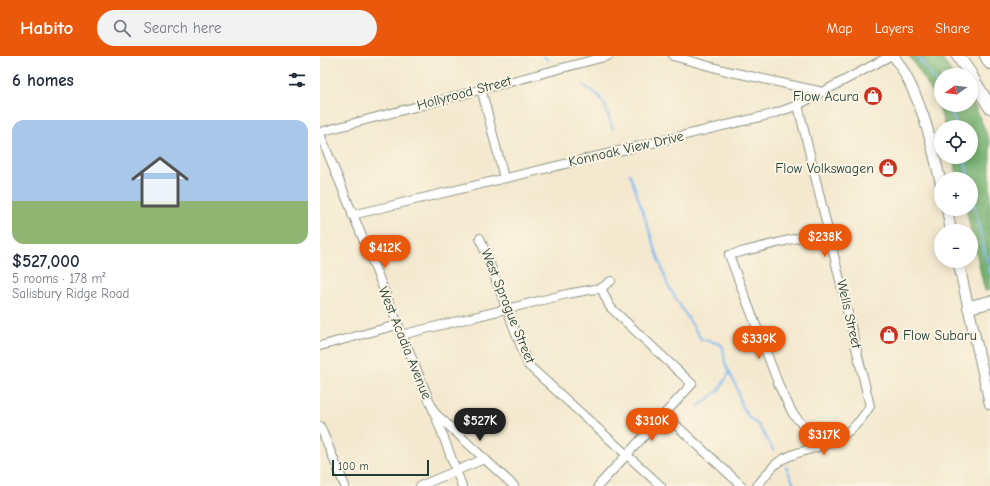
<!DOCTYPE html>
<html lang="en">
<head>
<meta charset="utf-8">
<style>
	:root { --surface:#fff; --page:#f2f2f3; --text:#1f2937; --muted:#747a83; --line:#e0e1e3; --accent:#ea580c }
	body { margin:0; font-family:"Comic Neue",sans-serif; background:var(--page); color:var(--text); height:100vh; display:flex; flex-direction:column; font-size:15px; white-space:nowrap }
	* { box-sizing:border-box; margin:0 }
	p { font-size:13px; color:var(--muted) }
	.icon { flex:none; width:22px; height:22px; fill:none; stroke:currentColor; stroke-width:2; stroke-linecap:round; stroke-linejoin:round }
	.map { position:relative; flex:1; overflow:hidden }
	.sheet { display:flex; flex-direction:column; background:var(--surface); width:320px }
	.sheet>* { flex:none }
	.needle { width:26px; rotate:256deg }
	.buttons { position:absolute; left:614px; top:12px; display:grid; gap:8px }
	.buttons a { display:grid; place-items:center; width:44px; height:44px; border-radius:50%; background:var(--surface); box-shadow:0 2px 10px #0003; font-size:20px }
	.scale { position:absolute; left:12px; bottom:10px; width:97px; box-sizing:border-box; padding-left:4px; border:2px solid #1f3d34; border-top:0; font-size:11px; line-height:14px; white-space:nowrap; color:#1f3d34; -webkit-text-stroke:3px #fcf5e5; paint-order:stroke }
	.price { position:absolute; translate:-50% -34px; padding:0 9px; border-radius:14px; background:var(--accent); color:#fff; font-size:13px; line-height:26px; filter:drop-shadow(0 1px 2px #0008) }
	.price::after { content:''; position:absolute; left:50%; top:24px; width:12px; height:9px; margin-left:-6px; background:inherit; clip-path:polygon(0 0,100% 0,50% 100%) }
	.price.current { background:#222; color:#fff }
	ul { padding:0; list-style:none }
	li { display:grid; align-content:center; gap:8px; height:212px; padding:0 12px }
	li+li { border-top:1px solid var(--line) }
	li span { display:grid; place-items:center; height:124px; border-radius:12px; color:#555 }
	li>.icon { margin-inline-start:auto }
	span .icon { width:72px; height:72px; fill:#fffc; stroke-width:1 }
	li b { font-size:17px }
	h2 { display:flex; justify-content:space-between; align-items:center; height:48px; padding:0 12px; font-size:17px }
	header { display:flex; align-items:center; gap:24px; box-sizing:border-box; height:56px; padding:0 20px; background:var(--accent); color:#fff }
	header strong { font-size:19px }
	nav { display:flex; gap:22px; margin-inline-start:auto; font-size:14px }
	.search { width:280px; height:36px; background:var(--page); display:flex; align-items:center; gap:10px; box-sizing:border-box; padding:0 14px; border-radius:22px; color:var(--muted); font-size:15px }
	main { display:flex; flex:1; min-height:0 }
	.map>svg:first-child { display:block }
</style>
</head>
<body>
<header>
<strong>Habito</strong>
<div class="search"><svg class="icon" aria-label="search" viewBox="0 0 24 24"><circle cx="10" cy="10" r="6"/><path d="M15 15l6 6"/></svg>Search here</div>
<nav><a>Map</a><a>Layers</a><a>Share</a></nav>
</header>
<main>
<section class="sheet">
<h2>6 homes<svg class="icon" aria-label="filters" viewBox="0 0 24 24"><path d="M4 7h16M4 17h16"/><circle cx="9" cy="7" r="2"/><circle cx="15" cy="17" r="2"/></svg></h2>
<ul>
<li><span style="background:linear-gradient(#a9c7e8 65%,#8fb573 0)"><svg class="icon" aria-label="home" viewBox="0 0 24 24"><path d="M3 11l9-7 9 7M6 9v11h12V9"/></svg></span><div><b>$527,000</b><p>5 rooms · 178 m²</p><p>Salisbury Ridge Road</p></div></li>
</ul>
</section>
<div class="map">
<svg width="670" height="430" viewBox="0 0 670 430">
	<rect width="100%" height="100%" fill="#fcf5e5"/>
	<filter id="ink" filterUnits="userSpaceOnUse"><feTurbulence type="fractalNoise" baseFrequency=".025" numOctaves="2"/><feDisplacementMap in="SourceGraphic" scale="8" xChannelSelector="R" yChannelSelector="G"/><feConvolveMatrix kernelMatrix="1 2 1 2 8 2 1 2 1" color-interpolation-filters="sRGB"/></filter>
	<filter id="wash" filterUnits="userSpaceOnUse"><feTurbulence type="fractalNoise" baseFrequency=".012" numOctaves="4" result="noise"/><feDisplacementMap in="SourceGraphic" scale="16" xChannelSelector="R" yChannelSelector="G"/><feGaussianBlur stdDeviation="0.9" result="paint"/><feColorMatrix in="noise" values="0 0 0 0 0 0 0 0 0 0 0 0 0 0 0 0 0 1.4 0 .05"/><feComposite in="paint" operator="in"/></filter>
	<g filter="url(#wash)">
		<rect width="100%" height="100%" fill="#f4e9cf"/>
		<path fill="#75b170" stroke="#4a7752" d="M589 0H620L634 19H621V49H651V44L656 52 670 86V234L665 235 646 153H651V123H638L633 101H651V71H625C619 46 604 21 589 0Z"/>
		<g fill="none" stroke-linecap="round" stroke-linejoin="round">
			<g stroke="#83bbf3" stroke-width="2">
				<path d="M223 0 228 4"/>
				<path d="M597 0 621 33"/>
				<path d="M263 29 279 40 285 50 293 73"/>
				<path d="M629 49 637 71"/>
				<path d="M644 101 649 123"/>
				<path d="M310 118 348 230 381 283 400 288 403 291 405 307 417 332 421 348 428 360 439 370 454 395"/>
				<path d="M651 135 670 218"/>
				<path d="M378 351 399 334 410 316"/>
				<path d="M466 411 475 430"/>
			</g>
		</g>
	</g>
	<g filter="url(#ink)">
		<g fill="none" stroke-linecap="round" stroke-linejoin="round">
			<g stroke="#8a9382" stroke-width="10">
				<g id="minor">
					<path d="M353 0 407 15 503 36"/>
					<path d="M161 32 184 122"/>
					<path d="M0 76 288 0"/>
					<path d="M0 78 114 356 142 430"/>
					<path d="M32 159 453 58 478 49 570 0"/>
					<path d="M160 182 208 309 341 430"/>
					<path d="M81 279 247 238 281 232 291 225"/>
					<path d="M0 290 77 269"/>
					<path d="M115 357 194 430"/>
					<path d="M344 358 422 430"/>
					<path d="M0 370 25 430"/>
					<path d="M502 390 473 358 460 332 409 199 509 174"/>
					<path d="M100 430 164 403"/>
					<path d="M278 430 372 328 290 251 281 232"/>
					<path d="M437 430C443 423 450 413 457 407 470 397 487 395 501 390 522 383 539 369 550 350L478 49"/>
				</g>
			</g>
			<g stroke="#8a9382" stroke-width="12">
				<g id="major">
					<path d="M574 0C602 42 610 80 621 128"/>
					<path d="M627 153 631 175"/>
					<path d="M638 205 670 348"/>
				</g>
			</g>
			<g stroke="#8a9382" stroke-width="14">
				<g id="highway">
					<path d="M638 0 651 19"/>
					<path d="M666 0 670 7"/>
					<path d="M651 20 670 51"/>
					<path d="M649 251 670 246"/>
				</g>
			</g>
			<use href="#minor" stroke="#fff" stroke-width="8"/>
			<use href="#major" stroke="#fff" stroke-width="10"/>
			<use href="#highway" stroke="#fff" stroke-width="12"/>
		</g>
	</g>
	<defs>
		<g id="shop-disc" transform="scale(1)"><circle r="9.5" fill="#c8321e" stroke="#fcf5e5"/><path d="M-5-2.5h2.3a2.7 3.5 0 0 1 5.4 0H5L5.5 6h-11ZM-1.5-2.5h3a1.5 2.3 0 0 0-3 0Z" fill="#fff"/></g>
	</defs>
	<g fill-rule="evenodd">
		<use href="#shop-disc" x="553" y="40"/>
		<use href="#shop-disc" x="568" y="112"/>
		<use href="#shop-disc" x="569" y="279"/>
	</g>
	<g text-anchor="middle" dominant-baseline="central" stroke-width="4" stroke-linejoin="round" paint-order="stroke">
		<g font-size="14" fill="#1f3d34" stroke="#fcf5e5">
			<text transform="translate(144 37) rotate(-15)">Hollyrood Street</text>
			<text transform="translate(306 93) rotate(-13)">Konnoak View Drive</text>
			<text transform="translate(188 250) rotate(68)">West Sprague Street</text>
			<text transform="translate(529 258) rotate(77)">Wells Street</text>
			<text transform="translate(85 287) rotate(68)">West Acadia Avenue</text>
		</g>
		<g font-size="14" fill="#1f3d34" stroke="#fcf5e5" text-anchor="end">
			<text x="539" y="40">Flow Acura</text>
			<text x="554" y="112">Flow Volkswagen</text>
			<text x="583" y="279" text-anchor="start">Flow Subaru</text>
		</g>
	</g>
</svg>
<div class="buttons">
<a><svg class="needle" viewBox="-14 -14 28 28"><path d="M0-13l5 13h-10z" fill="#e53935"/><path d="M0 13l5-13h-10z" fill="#747a83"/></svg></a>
<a><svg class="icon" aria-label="locate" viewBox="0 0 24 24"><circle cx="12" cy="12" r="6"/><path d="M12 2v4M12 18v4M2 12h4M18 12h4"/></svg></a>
<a>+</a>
<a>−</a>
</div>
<div class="scale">100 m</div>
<b class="price" style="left:505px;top:202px">$238K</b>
<b class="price" style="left:65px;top:213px">$412K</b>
<b class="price" style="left:439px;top:304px">$339K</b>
<b class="price current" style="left:160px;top:386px">$527K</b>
<b class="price" style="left:332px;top:386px">$310K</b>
<b class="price" style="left:504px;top:400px">$317K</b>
</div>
</main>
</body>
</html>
